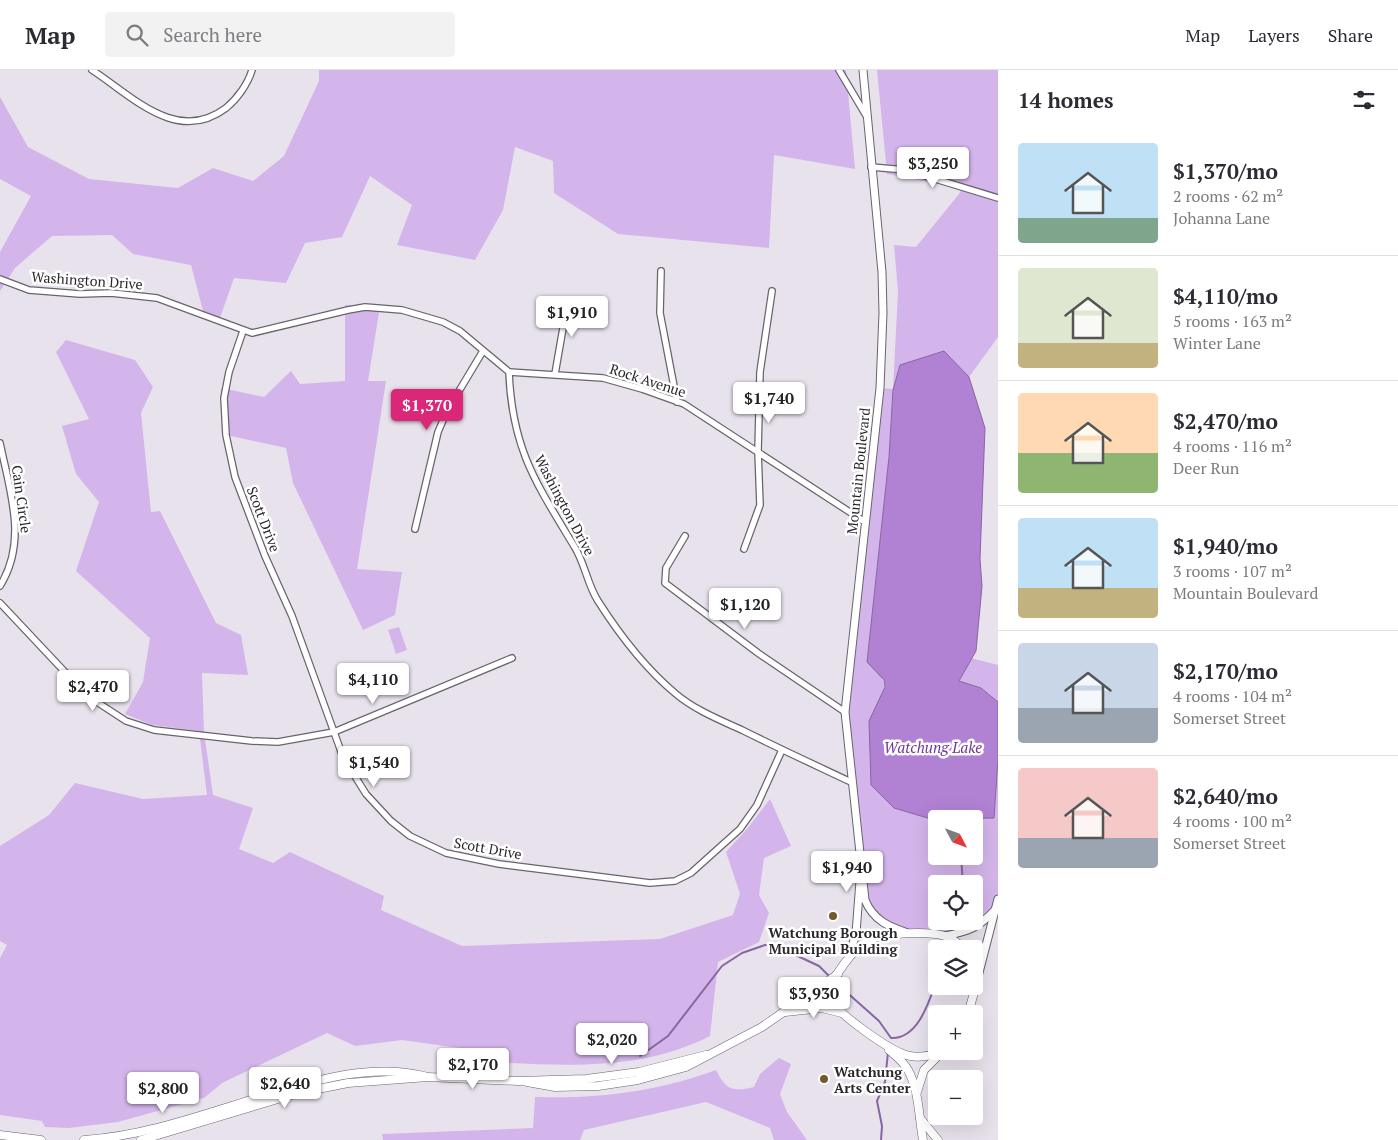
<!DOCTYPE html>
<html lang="en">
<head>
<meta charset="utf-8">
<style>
	:root { --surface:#fff; --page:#f2f2f3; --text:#2b2b33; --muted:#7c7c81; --line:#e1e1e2; --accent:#db2777 }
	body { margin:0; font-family:"PT Serif",serif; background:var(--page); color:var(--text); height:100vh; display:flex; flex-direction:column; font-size:19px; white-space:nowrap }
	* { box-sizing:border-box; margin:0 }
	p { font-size:16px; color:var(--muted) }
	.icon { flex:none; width:28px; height:28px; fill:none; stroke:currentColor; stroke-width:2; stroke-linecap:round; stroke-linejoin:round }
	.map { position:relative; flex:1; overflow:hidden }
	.side { display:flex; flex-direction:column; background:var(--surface); width:400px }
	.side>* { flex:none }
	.needle { width:32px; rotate:131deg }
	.controls { position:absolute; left:928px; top:740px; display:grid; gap:10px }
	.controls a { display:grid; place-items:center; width:55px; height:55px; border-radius:5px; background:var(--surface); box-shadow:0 5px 20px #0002; font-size:25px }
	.price { position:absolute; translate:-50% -42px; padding:0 11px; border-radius:5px; background:#fff; color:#222; font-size:16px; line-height:32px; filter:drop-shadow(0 1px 2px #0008) }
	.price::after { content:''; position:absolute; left:50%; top:30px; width:15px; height:11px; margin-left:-8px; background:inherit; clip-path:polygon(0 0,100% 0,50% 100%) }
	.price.selected { background:var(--accent); color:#fff }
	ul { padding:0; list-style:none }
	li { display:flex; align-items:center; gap:15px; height:125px; padding:0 20px }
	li+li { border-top:1px solid var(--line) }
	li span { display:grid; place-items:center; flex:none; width:140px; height:100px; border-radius:5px; color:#555 }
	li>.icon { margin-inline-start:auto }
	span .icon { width:60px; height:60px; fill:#fffc; stroke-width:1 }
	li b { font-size:21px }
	h2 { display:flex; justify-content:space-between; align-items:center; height:60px; padding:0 20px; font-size:21px }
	header { display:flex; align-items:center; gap:30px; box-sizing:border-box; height:70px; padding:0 25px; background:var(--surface); border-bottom:1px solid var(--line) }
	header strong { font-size:24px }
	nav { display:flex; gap:28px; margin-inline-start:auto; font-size:18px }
	.search { width:350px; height:45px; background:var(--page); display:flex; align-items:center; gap:12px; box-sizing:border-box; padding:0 18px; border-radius:5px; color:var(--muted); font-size:19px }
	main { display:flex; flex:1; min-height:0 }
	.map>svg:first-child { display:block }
</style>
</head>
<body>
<header>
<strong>Map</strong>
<div class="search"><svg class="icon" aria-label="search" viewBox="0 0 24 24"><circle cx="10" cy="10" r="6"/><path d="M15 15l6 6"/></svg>Search here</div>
<nav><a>Map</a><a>Layers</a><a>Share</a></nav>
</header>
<main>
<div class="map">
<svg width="998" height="1070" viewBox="0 0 998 1070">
	<rect width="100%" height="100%" fill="#e8e2ed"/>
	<g fill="#d4b5eb" fill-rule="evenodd">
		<path d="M319 0H846L855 99 774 85 769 178 618 164 554 123 553 91 515 77 503 140 475 190 397 175 412 135 370 106 342 167 305 173 286 213 234 208 220 248 203 241 191 195 133 184 112 165 52 166 15 198 0 221V182L31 126 0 109V27L28 77 89 109 178 118 213 98 253 111 284 86 319 11Z"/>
		<path d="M877 0H998V267L969 307 944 281 893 320 889 387 867 591C880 606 889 609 881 629L931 749 994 748 998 690V829L985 851 945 866 893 859 868 836 845 642 880 318 893 319 898 221 894 175 916 177 959 124 962 118 887 104ZM936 749H974V786H936ZM936 814H974V851H936Z"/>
		<path d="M345 235 380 236 368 311H386L357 499 402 502 395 545 363 560 293 413 286 378 222 364 221 318 264 327 291 301 300 314 345 311Z"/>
		<path d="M66 270 135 290 153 317 141 343 151 442 160 441 216 553 241 565 248 605 202 603 204 662 213 725 253 738 239 779 273 793 290 782 384 826 381 840 462 876 660 869 733 845 740 824 726 782 747 759 770 729 791 776 764 788 759 825 769 843 759 872 718 892 710 966C645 999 577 996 506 993L496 983 402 970 355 976 327 963 222 1013 204 1028 118 1052 69 1058 45 1057 42 1051 0 1045V888L7 875 0 871V776L49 745 75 713 143 729 207 725 199 661 152 655 125 644 143 612 150 568 76 501 99 432 76 404 62 356 89 349 56 282Z"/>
		<path d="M399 557 407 580 396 584 388 560Z"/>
		<path d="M971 588 998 595V632L981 618 959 611Z"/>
		<path d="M779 988 791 994 780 1024 787 1042 807 1070H774L770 1058 706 1032 584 1060 580 1070H383L382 1064 533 1058 535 1027C596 1029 657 1022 716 1000 726 1020 732 1022 754 1017L760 1004Z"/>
	</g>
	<path fill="#b181d3" stroke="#8866a1" d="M944 281 969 307 985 358 980 489 982 516 976 581 959 611 981 618 998 632V690L994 748 931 749 894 738 871 715 869 651 885 617 884 610 867 592 889 387 893 320 900 295Z"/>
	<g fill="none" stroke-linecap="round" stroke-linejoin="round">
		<g stroke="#8866a1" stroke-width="2">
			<path d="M961 786 963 814"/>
			<path d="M953 861 955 851"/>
			<path d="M948 879 950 870"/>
			<path d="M834 911 879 951 891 968C918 969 929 932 936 912"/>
			<path d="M640 986 668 966 722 896 742 883 765 875H774L819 896 829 906"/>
			<path d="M881 1070 882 1056 877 1031 885 1012 888 982"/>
		</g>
		<g stroke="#68636d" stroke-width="8">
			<g id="minor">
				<path d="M92 0C132 26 177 75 226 38 237 29 248 14 252 0"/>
				<path d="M839 0 867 47"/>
				<path d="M871 97 906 100 998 128"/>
				<path d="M661 201 660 243 677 332"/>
				<path d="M0 209 29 220 80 224 111 223 157 228 252 263 348 240 365 237 402 240 443 252 460 261 509 302C512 379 536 413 574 476 585 493 587 514 598 531 619 564 646 599 676 624 695 640 720 650 742 660 778 678 815 695 851 712"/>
				<path d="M243 261 229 302 224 328 226 365 235 407 265 486 292 546 343 687 366 724 391 751 410 766 446 783 499 794 650 813 675 811 691 803 740 759 757 735 782 680"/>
				<path d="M509 302 603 308 642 319 684 334 865 452"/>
				<path d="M555 304 563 258 564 231"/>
				<path d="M0 373C10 422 28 471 0 516"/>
				<path d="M415 459 438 362 447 341 483 281"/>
				<path d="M685 466 666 498 665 513 758 583 845 642"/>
				<path d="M744 479 760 435 758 381 760 302 772 221"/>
				<path d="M0 533 79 617 100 634 126 651 154 660 252 671 278 672 334 662 512 588"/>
			</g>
		</g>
		<g stroke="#68636d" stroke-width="9">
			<g id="tertiary">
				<path d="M863 0 882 202 883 243 880 318 845 642 865 830C873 850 889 857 908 863"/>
				<path d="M945 866C969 861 978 858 995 840"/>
				<path d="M849 887 856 863 860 811"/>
				<path d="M975 918 998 829"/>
			</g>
		</g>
		<g stroke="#68636d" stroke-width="9">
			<g id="secondary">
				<path d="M785 942 822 938 842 943"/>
				<path d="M968 944 975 919 974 896"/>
				<path d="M889 980C896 986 904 992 908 1000 919 1020 919 1048 923 1070"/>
				<path d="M944 982C932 985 918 989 906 985 889 980 843 947 833 933 829 929 828 924 829 919 835 905 852 881 864 873 880 862 927 861 945 866 952 868 959 874 965 879"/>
				<path d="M527 1012 555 1017 598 1016 638 1010 686 997 762 957 838 904"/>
				<path d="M917 1022 924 1000 940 984"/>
				<path d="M920 1048 938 1070"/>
				<path d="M0 1065 41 1070"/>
				<path d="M84 1070C146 1066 205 1044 264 1026 314 1010 372 993 424 1006"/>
				<path d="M141 1070 298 1023 348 1013 428 1007 518 1011 586 1009 639 1002 706 985"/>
			</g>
		</g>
		<use href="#minor" stroke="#fff" stroke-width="5.5"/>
		<use href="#tertiary" stroke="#fff" stroke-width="7"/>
		<use href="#secondary" stroke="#fff" stroke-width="8"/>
	</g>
	<g fill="#74592b" stroke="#fff" stroke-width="2">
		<circle cx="833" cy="846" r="5"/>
		<circle cx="824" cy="1009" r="5"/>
	</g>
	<g text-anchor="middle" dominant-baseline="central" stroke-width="5" stroke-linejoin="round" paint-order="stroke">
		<g font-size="14" fill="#2a272b" stroke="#fff">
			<text transform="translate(87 210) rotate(4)">Washington Drive</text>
			<text transform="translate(648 310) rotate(18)">Rock Avenue</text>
			<text transform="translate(858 401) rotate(-84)">Mountain Boulevard</text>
			<text transform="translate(22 429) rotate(82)">Cain Circle</text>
			<text transform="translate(565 435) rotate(62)">Washington Drive</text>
			<text transform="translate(264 449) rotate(69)">Scott Drive</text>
			<text transform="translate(488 778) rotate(10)">Scott Drive</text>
		</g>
		<g font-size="14" font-weight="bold" fill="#2a272b" stroke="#fff">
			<text x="833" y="862">Watchung Borough<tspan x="833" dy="16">Municipal Building</tspan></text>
			<text x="834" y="1001" text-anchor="start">Watchung<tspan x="834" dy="16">Arts Center</tspan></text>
		</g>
		<g font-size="15" font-style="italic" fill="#723597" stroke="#fff">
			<text x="933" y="677">Watchung Lake</text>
		</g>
	</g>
</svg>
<div class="controls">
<a><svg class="needle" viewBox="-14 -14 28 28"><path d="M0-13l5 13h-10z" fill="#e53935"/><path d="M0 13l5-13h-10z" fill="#7c7c81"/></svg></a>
<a><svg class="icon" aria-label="locate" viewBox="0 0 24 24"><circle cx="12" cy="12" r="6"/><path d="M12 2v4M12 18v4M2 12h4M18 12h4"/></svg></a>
<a><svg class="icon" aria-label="layers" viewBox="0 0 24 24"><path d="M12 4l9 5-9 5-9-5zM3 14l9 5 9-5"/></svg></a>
<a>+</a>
<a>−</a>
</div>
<b class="price" style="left:933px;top:119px">$3,250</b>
<b class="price" style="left:572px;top:268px">$1,910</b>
<b class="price" style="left:769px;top:354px">$1,740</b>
<b class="price selected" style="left:427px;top:361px">$1,370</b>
<b class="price" style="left:745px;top:560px">$1,120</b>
<b class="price" style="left:373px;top:635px">$4,110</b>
<b class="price" style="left:93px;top:642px">$2,470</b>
<b class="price" style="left:374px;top:718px">$1,540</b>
<b class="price" style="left:847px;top:823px">$1,940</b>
<b class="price" style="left:814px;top:949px">$3,930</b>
<b class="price" style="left:612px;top:995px">$2,020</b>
<b class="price" style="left:473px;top:1020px">$2,170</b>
<b class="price" style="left:285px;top:1039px">$2,640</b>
<b class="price" style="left:163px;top:1044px">$2,800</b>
</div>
<section class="side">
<h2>14 homes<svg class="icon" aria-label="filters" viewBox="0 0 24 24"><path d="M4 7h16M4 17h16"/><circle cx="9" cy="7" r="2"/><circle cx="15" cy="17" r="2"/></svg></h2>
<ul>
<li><span style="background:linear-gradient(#bfe0f5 75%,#7fa58c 0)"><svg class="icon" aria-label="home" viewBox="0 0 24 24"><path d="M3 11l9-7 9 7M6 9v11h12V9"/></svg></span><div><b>$1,370/mo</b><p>2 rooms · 62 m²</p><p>Johanna Lane</p></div></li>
<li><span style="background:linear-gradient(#dfe7d0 75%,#c2b280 0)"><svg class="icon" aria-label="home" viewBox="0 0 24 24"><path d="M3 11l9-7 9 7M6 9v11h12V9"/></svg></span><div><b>$4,110/mo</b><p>5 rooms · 163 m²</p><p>Winter Lane</p></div></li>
<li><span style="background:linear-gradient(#ffd9b3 60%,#8fb573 0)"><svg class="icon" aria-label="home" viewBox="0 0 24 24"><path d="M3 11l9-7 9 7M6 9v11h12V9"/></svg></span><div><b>$2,470/mo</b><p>4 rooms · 116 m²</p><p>Deer Run</p></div></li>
<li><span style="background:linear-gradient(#bfe0f5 70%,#c2b280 0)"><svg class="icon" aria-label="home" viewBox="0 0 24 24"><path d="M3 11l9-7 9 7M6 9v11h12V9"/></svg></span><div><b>$1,940/mo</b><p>3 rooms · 107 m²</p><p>Mountain Boulevard</p></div></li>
<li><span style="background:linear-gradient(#c9d6e8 65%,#9aa5b1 0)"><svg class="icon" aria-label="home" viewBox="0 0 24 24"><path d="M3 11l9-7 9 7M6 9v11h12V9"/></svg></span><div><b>$2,170/mo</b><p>4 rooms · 104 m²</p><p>Somerset Street</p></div></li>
<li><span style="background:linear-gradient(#f6c9c9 70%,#9aa5b1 0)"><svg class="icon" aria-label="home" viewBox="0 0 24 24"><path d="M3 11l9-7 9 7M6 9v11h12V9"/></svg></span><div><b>$2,640/mo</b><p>4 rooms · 100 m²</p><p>Somerset Street</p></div></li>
</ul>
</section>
</main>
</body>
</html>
